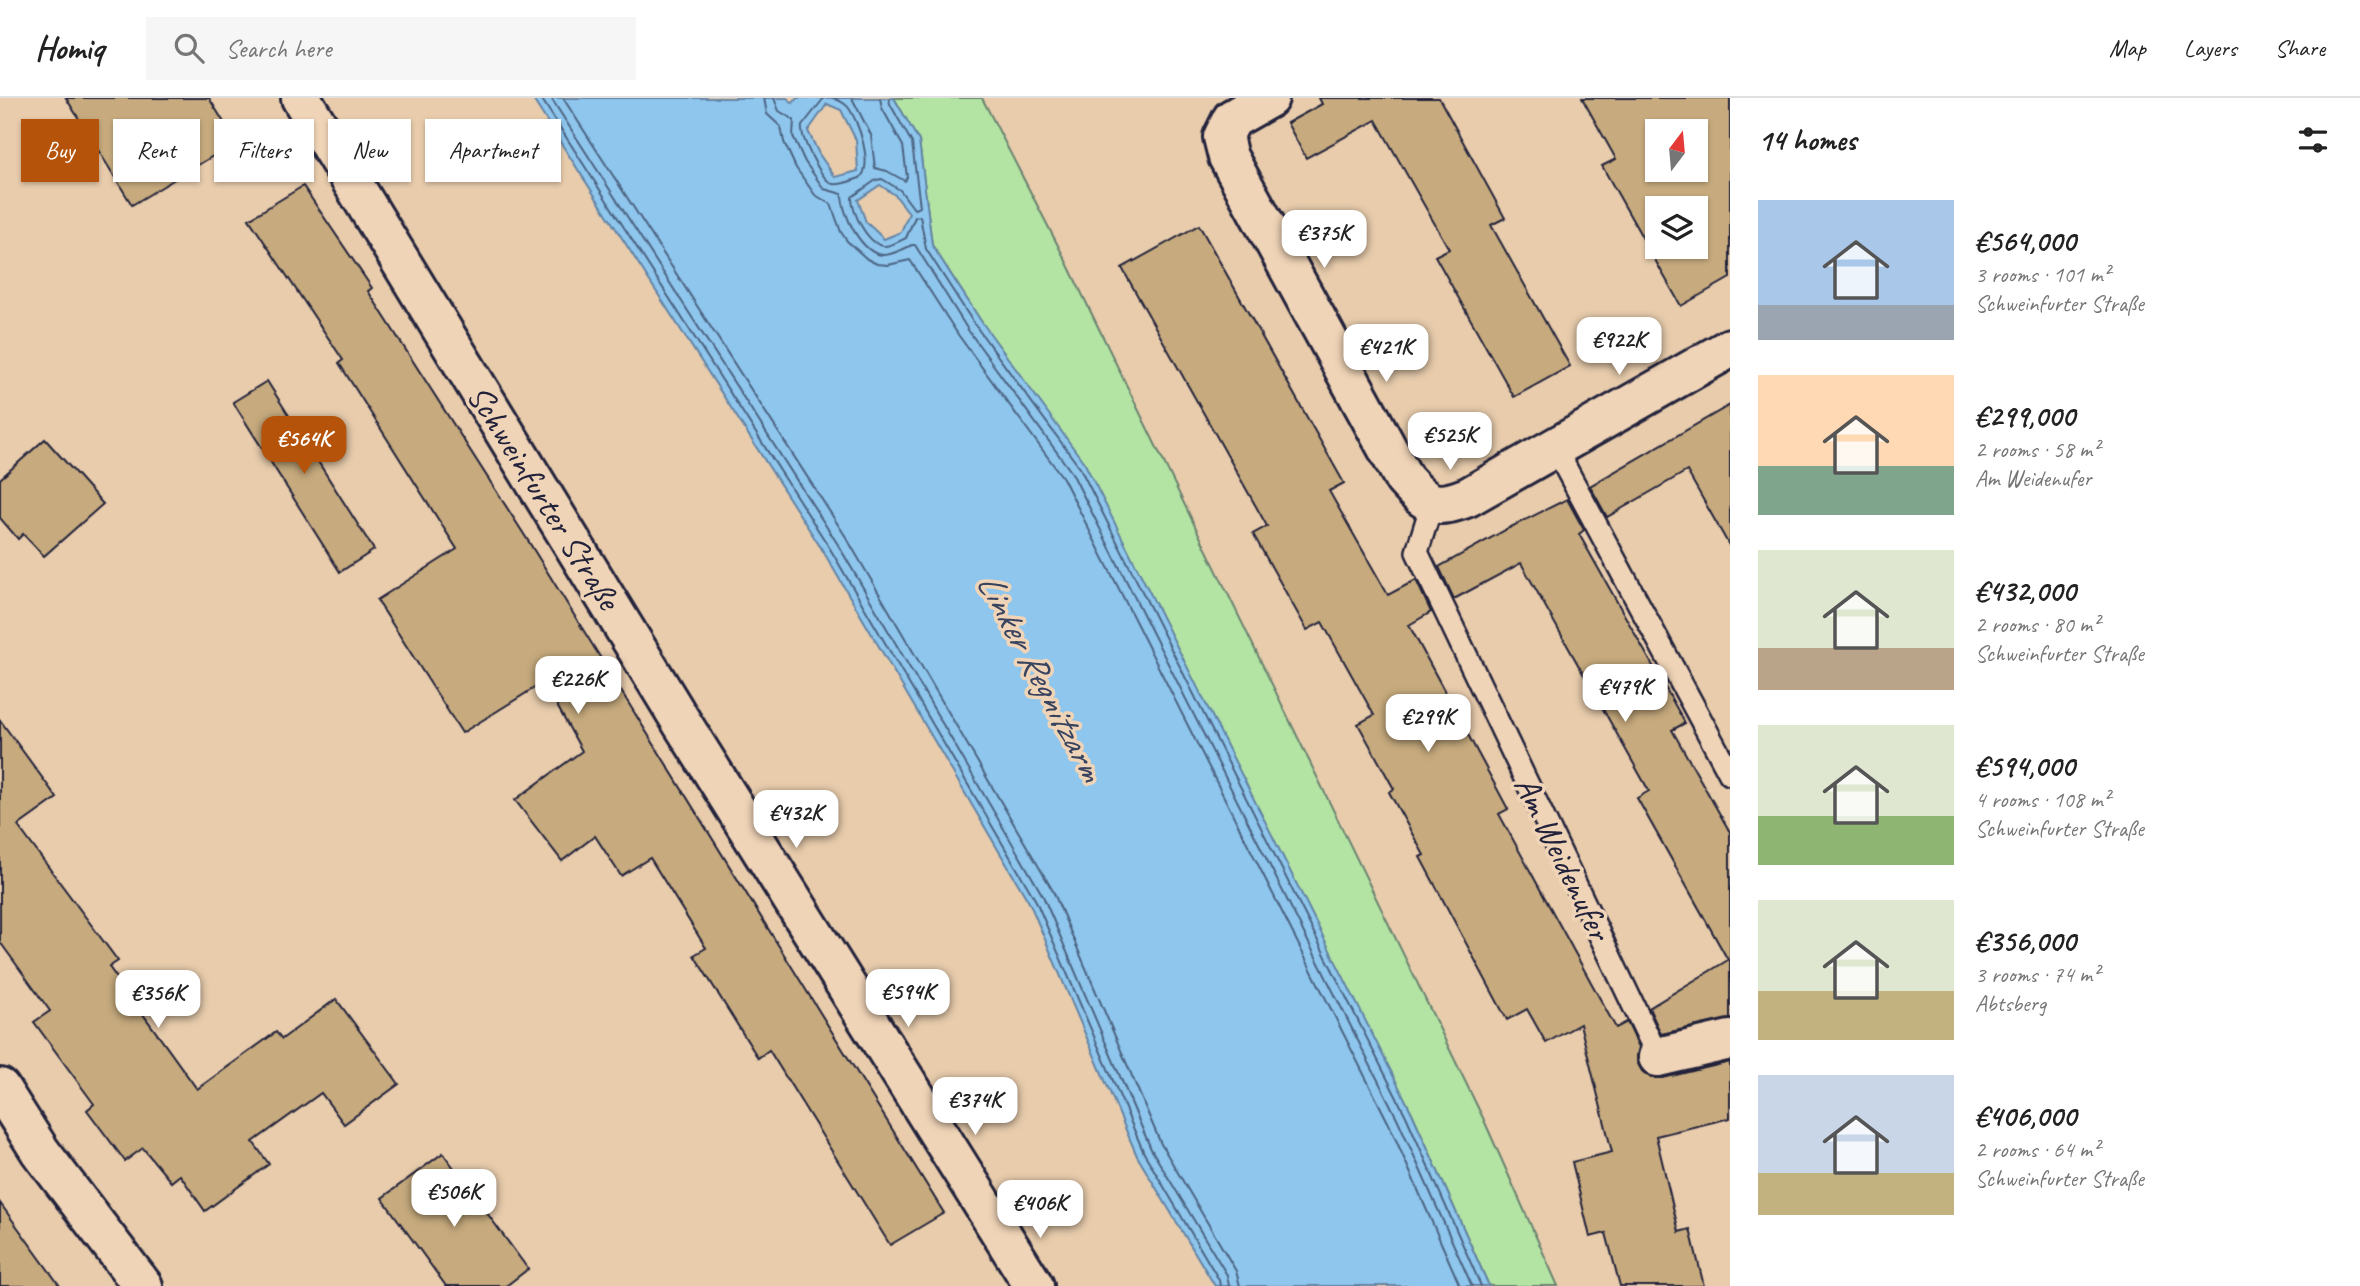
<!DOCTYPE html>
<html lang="en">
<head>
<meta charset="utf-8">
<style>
	:root { --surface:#fff; --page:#f6f6f6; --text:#222; --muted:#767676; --line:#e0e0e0; --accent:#b45309 }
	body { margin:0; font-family:Caveat,sans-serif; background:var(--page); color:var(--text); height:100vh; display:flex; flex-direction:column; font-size:26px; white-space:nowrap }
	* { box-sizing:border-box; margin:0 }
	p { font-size:23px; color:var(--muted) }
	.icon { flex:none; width:38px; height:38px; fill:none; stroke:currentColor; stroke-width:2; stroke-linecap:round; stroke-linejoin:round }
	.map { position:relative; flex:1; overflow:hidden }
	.drawer { display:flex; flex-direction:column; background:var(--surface); width:630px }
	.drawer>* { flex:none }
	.banner { position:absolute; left:21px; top:21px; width:665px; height:63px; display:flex; gap:14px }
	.needle { width:46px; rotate:16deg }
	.fabs { position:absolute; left:1645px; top:21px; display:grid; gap:14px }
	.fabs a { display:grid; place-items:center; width:63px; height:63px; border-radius:0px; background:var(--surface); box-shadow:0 2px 5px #0004; font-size:35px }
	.price { position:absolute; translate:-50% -60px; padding:0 16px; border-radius:14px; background:#fff; color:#222; font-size:23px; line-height:46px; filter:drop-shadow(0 2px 4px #0008) }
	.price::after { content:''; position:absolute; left:50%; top:42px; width:21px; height:16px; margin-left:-10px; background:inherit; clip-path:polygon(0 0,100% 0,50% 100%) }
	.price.active { background:var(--accent); color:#fff }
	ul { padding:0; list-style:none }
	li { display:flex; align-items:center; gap:21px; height:175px; padding:0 28px }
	li span { display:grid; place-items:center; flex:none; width:196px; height:140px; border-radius:0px; color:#555 }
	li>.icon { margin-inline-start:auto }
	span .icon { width:84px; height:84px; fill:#fffc; stroke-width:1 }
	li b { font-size:30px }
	h2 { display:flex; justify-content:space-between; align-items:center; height:84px; padding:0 28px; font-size:30px }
	.pill { padding:0 24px; border-radius:0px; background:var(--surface); box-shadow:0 2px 5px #0004; font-size:24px; line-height:63px }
	.pill.active { background:var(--accent); color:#fff }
	header { display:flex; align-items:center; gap:42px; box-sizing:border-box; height:98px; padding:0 35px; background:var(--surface); border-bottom:2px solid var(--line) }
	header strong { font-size:33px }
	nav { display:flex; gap:38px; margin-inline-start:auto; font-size:24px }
	.search { width:490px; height:63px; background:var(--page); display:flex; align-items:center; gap:18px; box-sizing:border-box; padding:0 24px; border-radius:0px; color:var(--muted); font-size:26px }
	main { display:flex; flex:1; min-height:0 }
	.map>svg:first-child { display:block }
</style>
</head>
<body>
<header>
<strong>Homiq</strong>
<div class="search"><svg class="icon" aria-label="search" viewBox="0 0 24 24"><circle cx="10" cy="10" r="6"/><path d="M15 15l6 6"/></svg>Search here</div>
<nav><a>Map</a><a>Layers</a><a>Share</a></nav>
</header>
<main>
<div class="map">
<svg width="1730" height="1188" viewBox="0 0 1730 1188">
	<rect width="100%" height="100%" fill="#e8ccac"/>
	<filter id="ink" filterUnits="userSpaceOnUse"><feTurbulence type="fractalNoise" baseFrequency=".0143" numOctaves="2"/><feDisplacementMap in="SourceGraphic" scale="14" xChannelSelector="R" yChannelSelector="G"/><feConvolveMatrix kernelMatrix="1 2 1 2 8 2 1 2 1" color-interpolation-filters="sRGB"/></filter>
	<g filter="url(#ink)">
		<path fill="#b3e4a3" stroke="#6a836f" stroke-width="2" d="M894 0H982L1067 165 1483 1020 1558 1188H1489L1412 1015 981 223 932 147 919 43Z"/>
		<path fill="#8ec6ed" stroke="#6384a6" stroke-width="2" fill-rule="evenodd" d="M532 0H787L793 5 797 0H894L919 43 932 147 981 223 1085 366 1412 1015 1489 1188H1215L1137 1058 1030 806 823 453ZM827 6 841 12 856 42 858 73 835 79 819 56 808 33ZM880 87 895 97 909 115 901 134 884 141 866 124 858 102Z"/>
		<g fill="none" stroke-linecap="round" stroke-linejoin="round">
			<g stroke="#4d6482" stroke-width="2">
				<path d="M541 0 829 449 1036 803 1144 1055 1219 1182 1220 1188"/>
				<path d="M551 0 837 445 1043 798 1151 1051 1227 1177 1229 1188"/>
				<path d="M563 0 846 439 1053 793 1161 1046 1236 1173 1240 1188"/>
				<path d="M764 0 767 16 781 29 784 44 796 70 815 97 831 106 841 134 847 143 867 161 877 166 888 167 910 162 959 238 1063 380 1389 1026 1460 1188"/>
				<path d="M774 0 779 13 794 22 793 38 805 64 824 91 842 96C842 116 862 158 885 157 894 156 904 151 912 147H915L968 232 1072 375 1398 1022 1472 1188"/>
				<path d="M824 0 802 28C800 39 822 83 833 86 840 88 853 82 860 80 874 67 858 22 848 9 844 4 838 2 833 0"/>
				<path d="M852 0 871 37 875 70 887 73 905 83 907 79 903 48 882 10 880 0"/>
				<path d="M889 0 890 6 912 45 920 109 914 111 900 92 882 81 876 82 852 99C851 113 868 148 885 148 891 148 900 143 906 140L915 119 920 118 926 151 975 227 1080 370 1406 1018 1481 1188"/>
			</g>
		</g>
		<g fill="#c7ab7e" stroke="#22223b" stroke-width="2" fill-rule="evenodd">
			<path d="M66 0H209L236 44 132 107Z"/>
			<path d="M1319 0H1439L1505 120 1491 127 1570 268 1514 299 1435 158 1449 151 1376 22 1306 60 1287 25 1322 6Z"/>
			<path d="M1582 0H1730V180L1681 208 1602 68 1616 61ZM1657 33H1696V72H1657ZM1657 110H1696V149H1657Z"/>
			<path d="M303 88 372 190 368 193 527 441 944 1115 890 1147 769 952 758 960 694 857 706 850 650 760 621 778 595 738 562 763 515 702 582 653 544 584 462 635 377 502 457 451 339 265 343 262 249 121Z"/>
			<path d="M1199 127 1344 385 1329 393 1388 497 1416 482 1431 514 1409 527 1508 711 1499 716 1616 930 1627 924 1639 949 1637 963 1642 973 1651 980H1663L1730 964V1020L1656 1038 1679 1134 1690 1131 1704 1188H1620L1606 1135 1590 1139 1572 1064 1612 1054 1580 926 1546 945 1527 911 1507 922 1420 759 1424 757 1389 694 1394 691 1358 626 1374 617 1322 524 1307 532 1253 436 1267 428 1122 170Z"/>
			<path d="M267 283 374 452 340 474 233 304Z"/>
			<path d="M1730 307V449L1687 373 1607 419 1590 388Z"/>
			<path d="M45 341 103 406 44 458 23 436 18 441 0 420V381Z"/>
			<path d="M1567 401 1584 432 1579 436 1685 625 1672 632 1730 734V921L1661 936 1649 910 1728 862 1637 700 1649 693 1521 465 1454 501 1439 469 1509 430Z"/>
			<path d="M0 622 57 700 18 728 118 863 109 869 197 991 276 934 282 941 336 901 399 986 344 1026 321 995 253 1044 269 1066 205 1113 180 1077 171 1084 143 1050 125 1063 87 1012 94 1006 34 924 50 913 0 844Z"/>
			<path d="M443 1055 528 1171 506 1188H446L382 1100Z"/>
			<path d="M0 1105 60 1188H0Z"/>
		</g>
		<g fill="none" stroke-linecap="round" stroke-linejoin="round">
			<g stroke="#22223b" stroke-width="26">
				<g id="lane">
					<path d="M1555 350 1730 676"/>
					<path d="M1432 406 1417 454 1658 959"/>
				</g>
			</g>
			<g stroke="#22223b" stroke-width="44">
				<g id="street">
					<path d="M1269 0 1232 21 1223 39 1228 59 1404 381C1427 407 1435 412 1468 399L1730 250"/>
					<path d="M1658 959 1730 942"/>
					<path d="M0 990 40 1053 143 1188"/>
				</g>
			</g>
			<g stroke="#22223b" stroke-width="44">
				<path id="secondary" d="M301 0 682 625 1034 1188"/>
			</g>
			<use href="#lane" stroke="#f0d4b7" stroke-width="21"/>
			<use href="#street" stroke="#f0d4b7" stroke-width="38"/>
			<use href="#secondary" stroke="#f0d4b7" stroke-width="38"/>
		</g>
	</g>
	<g text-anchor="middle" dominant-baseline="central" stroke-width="7" stroke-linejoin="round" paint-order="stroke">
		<g font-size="35" fill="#22223b" stroke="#f0d4b7">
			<text transform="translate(544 399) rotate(58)">Schweinfurter Straße</text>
			<text transform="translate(1563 760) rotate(64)">Am Weidenufer</text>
		</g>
		<g font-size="37" font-style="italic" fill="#38435f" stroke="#f0d4b7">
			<text transform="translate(1041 578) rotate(62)">Linker Regnitzarm</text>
		</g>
	</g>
</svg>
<div class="fabs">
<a><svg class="needle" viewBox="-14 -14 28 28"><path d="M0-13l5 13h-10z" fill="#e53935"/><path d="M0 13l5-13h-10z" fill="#767676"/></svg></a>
<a><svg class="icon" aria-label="layers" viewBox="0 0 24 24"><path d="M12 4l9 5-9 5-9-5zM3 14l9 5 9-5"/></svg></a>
</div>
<b class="price" style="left:1324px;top:172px">€375K</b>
<b class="price" style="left:1619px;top:279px">€922K</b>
<b class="price" style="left:1386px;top:286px">€421K</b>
<b class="price" style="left:1450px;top:374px">€525K</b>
<b class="price active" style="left:304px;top:378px">€564K</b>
<b class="price" style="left:578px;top:618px">€226K</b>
<b class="price" style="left:1625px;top:626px">€479K</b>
<b class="price" style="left:1428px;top:656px">€299K</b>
<b class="price" style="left:796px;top:752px">€432K</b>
<b class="price" style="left:908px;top:931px">€594K</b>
<b class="price" style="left:158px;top:932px">€356K</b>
<b class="price" style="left:975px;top:1039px">€374K</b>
<b class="price" style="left:454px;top:1131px">€506K</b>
<b class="price" style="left:1040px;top:1142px">€406K</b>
<div class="banner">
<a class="pill active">Buy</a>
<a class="pill">Rent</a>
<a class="pill">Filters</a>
<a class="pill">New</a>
<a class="pill">Apartment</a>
</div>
</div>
<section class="drawer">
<h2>14 homes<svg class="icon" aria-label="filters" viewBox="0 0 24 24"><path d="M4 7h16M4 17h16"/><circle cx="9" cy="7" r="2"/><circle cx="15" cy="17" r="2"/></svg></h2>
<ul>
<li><span style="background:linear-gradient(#a9c7e8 75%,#9aa5b1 0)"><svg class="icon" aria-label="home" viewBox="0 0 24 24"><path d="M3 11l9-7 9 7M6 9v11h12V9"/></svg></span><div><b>€564,000</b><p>3 rooms · 101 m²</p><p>Schweinfurter Straße</p></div></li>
<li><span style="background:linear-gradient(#ffd9b3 65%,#7fa58c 0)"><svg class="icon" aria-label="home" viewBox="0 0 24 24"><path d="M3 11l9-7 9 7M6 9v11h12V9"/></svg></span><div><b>€299,000</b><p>2 rooms · 58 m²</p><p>Am Weidenufer</p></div></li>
<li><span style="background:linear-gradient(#dfe7d0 70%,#b9a48a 0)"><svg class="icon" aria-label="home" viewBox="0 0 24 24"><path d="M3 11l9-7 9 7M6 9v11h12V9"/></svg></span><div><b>€432,000</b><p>2 rooms · 80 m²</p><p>Schweinfurter Straße</p></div></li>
<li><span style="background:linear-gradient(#dfe7d0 65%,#8fb573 0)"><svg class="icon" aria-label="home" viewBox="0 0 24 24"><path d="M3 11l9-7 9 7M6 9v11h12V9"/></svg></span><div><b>€594,000</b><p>4 rooms · 108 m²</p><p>Schweinfurter Straße</p></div></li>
<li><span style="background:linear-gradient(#dfe7d0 65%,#c2b280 0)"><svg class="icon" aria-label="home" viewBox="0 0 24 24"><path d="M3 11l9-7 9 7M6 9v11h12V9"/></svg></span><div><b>€356,000</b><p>3 rooms · 74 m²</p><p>Abtsberg</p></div></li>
<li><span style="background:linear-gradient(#c9d6e8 70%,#c2b280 0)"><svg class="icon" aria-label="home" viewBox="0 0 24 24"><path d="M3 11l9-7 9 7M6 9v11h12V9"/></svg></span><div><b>€406,000</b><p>2 rooms · 64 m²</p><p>Schweinfurter Straße</p></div></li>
</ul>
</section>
</main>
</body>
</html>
